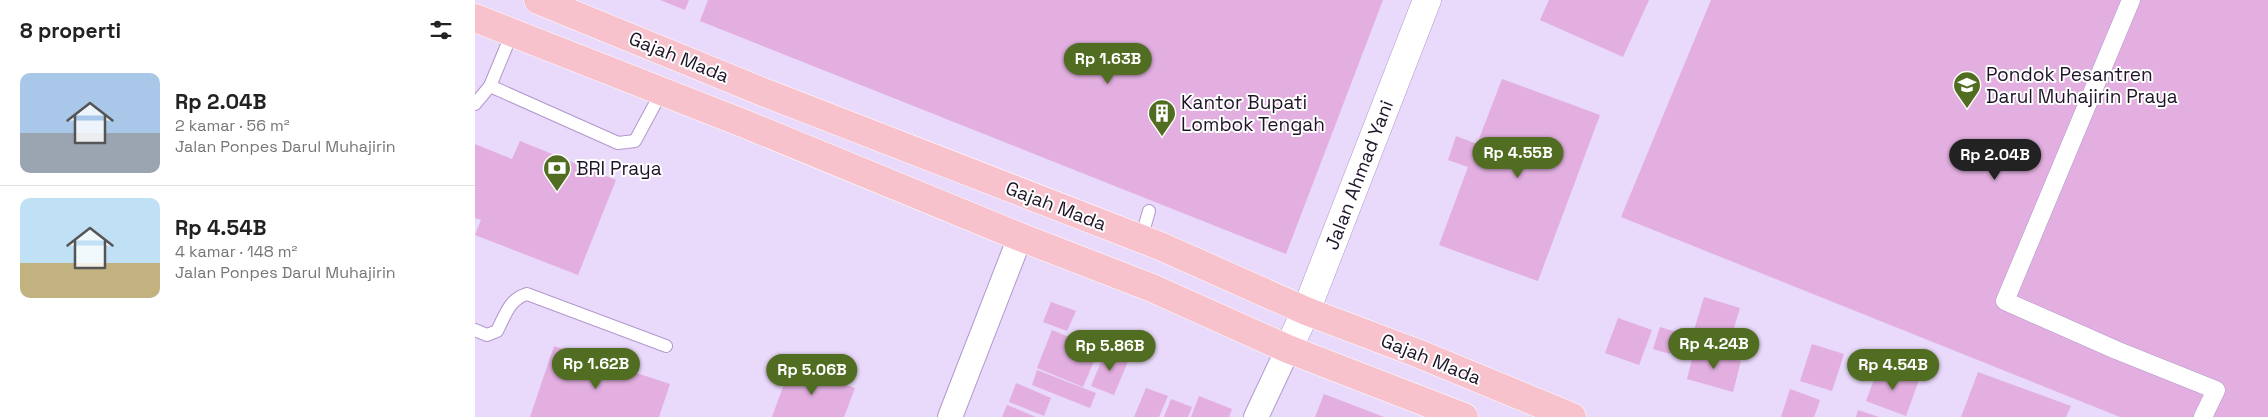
<!DOCTYPE html>
<html lang="id">
<head>
<meta charset="utf-8">
<style>
	:root { --surface:#fff; --page:#f6f6f6; --text:#222; --muted:#767676; --line:#e0e0e0; --accent:#516d21 }
	body { margin:0; font-family:"Space Grotesk",sans-serif; background:var(--page); color:var(--text); height:100vh; display:flex; flex-direction:column; font-size:19px; white-space:nowrap }
	* { box-sizing:border-box; margin:0 }
	p { font-size:16px; color:var(--muted) }
	.icon { flex:none; width:28px; height:28px; fill:none; stroke:currentColor; stroke-width:2; stroke-linecap:round; stroke-linejoin:round }
	.map { position:relative; flex:1; overflow:hidden }
	.side { display:flex; flex-direction:column; background:var(--surface); width:475px }
	.side>* { flex:none }
	.price { position:absolute; translate:-50% -42px; padding:0 11px; border-radius:18px; background:var(--accent); color:#fff; font-size:16px; line-height:32px; filter:drop-shadow(0 1px 2px #0008) }
	.price::after { content:''; position:absolute; left:50%; top:30px; width:15px; height:11px; margin-left:-8px; background:inherit; clip-path:polygon(0 0,100% 0,50% 100%) }
	.price.on { background:#222; color:#fff }
	ul { padding:0; list-style:none }
	li { display:flex; align-items:center; gap:15px; height:125px; padding:0 20px }
	li+li { border-top:1px solid var(--line) }
	li span { display:grid; place-items:center; flex:none; width:140px; height:100px; border-radius:10px; color:#555 }
	li>.icon { margin-inline-start:auto }
	span .icon { width:60px; height:60px; fill:#fffc; stroke-width:1 }
	li b { font-size:21px }
	h2 { display:flex; justify-content:space-between; align-items:center; height:60px; padding:0 20px; font-size:21px }
	main { display:flex; flex:1; min-height:0 }
	.map>svg:first-child { display:block }
</style>
</head>
<body>
<main>
<section class="side">
<h2>8 properti<svg class="icon" aria-label="filters" viewBox="0 0 24 24"><path d="M4 7h16M4 17h16"/><circle cx="9" cy="7" r="2"/><circle cx="15" cy="17" r="2"/></svg></h2>
<ul>
<li><span style="background:linear-gradient(#a9c7e8 60%,#9aa5b1 0)"><svg class="icon" aria-label="home" viewBox="0 0 24 24"><path d="M3 11l9-7 9 7M6 9v11h12V9"/></svg></span><div><b>Rp 2.04B</b><p>2 kamar · 56 m²</p><p>Jalan Ponpes Darul Muhajirin</p></div></li>
<li><span style="background:linear-gradient(#bfe0f5 65%,#c2b280 0)"><svg class="icon" aria-label="home" viewBox="0 0 24 24"><path d="M3 11l9-7 9 7M6 9v11h12V9"/></svg></span><div><b>Rp 4.54B</b><p>4 kamar · 148 m²</p><p>Jalan Ponpes Darul Muhajirin</p></div></li>
</ul>
</section>
<div class="map">
<svg width="1793" height="417" viewBox="0 0 1793 417">
	<rect width="100%" height="100%" fill="#e9d9fa"/>
	<g fill="#e2afe0">
		<path d="M185 0H214L210 10Z"/>
		<path d="M233 0H908L811 254 225 21Z"/>
		<path d="M1074 0H1174L1148 57 1065 20Z"/>
		<path d="M1236 0H1793V417H1645L1146 217Z"/>
		<path d="M1027 79 1125 115 1063 281 964 245 993 167 973 160 981 136 1002 144Z"/>
		<path d="M45 141 141 180 103 275 0 235 6 220 0 218V144L37 159Z"/>
		<path d="M1229 297 1265 308 1255 341 1219 330Z"/>
		<path d="M576 302 601 311 592 331 568 322Z"/>
		<path d="M1143 318 1177 330 1164 365 1130 353Z"/>
		<path d="M1185 327 1202 332 1195 354 1178 349Z"/>
		<path d="M577 330 624 349 608 387 562 368Z"/>
		<path d="M1337 344 1369 354 1357 391 1325 381Z"/>
		<path d="M79 346 195 384 184 417H55Z"/>
		<path d="M1220 348 1266 361 1258 392 1212 379Z"/>
		<path d="M631 350 654 359 639 395 616 386Z"/>
		<path d="M316 365 380 388 369 417H297Z"/>
		<path d="M1404 366 1444 380 1431 416 1391 401Z"/>
		<path d="M562 370 621 393 615 408 557 385Z"/>
		<path d="M1503 372 1596 406 1591 417H1486Z"/>
		<path d="M541 383 576 398 569 416 534 402Z"/>
		<path d="M671 388 693 396 684 417H659Z"/>
		<path d="M1315 389 1345 400 1339 417H1306Z"/>
		<path d="M849 394 909 417H840Z"/>
		<path d="M724 396 757 409 754 417H716Z"/>
		<path d="M696 399 717 407 713 417H689Z"/>
		<path d="M532 405 561 417H527Z"/>
		<path d="M1383 410 1404 417H1381Z"/>
	</g>
	<g fill="none" stroke-linecap="round" stroke-linejoin="round">
		<g stroke="#b298cc" stroke-width="14">
			<g id="service">
				<path d="M15 86 143 143 160 141 187 91"/>
				<path d="M0 104 15 86 37 33"/>
				<path d="M666 239 674 211"/>
				<path d="M0 330 12 335 22 331C30 316 34 299 52 294L191 346"/>
			</g>
		</g>
		<g stroke="#b298cc" stroke-width="19">
			<path id="pedestrian" d="M1656 0 1530 301 1641 350 1741 390 1728 417"/>
		</g>
		<g stroke="#b298cc" stroke-width="26">
			<g id="minor">
				<path d="M475 417 545 237"/>
				<path d="M781 417 813 349"/>
			</g>
		</g>
		<g stroke="#b298cc" stroke-width="29">
			<path id="tertiary" d="M813 349 831 311 952 0"/>
		</g>
		<g stroke="#fff" stroke-width="29">
			<g id="primary">
				<path d="M63 0 288 92 685 246 831 311 942 353 1097 417"/>
				<path d="M0 18 270 124 545 237 677 288 813 349 989 417"/>
			</g>
		</g>
		<use href="#service" stroke="#fff" stroke-width="12"/>
		<use href="#pedestrian" stroke="#fff" stroke-width="18"/>
		<use href="#minor" stroke="#fff" stroke-width="24"/>
		<use href="#tertiary" stroke="#fff" stroke-width="28"/>
		<use href="#primary" stroke="#f8c2cd" stroke-width="28"/>
	</g>
	<defs>
		<g id="school-pin" transform="scale(1.4375)"><path d="M0 17L-7.5 6A9.5 9.5 0 1 1 7.5 6Z" fill="#516d21" stroke="#fff"/><path d="M0-5L7-2L0 1L-7-2ZM-4 1L0 2.5L4 1V4Q0 6-4 4Z" fill="#fff"/></g>
		<g id="building-pin" transform="scale(1.4375)"><path d="M0 17L-7.5 6A9.5 9.5 0 1 1 7.5 6Z" fill="#516d21" stroke="#fff"/><path d="M-4-6H4V6H1V3H-1V6H-4ZM-2.5-4.3h1.7v1.8h-1.7ZM.8-4.3h1.7v1.8H.8ZM-2.5-1h1.7V.8h-1.7ZM.8-1h1.7V.8H.8Z" fill="#fff"/></g>
		<g id="bank-pin" transform="scale(1.4375)"><path d="M0 17L-7.5 6A9.5 9.5 0 1 1 7.5 6Z" fill="#516d21" stroke="#fff"/><path d="M-6-4H6V4H-6ZM0-2.3a2.3 2.3 0 1 0 0 4.6a2.3 2.3 0 1 0 0-4.6Z" fill="#fff"/></g>
	</defs>
	<g fill-rule="evenodd">
		<use href="#school-pin" x="1492" y="85"/>
		<use href="#building-pin" x="687" y="113"/>
		<use href="#bank-pin" x="82" y="168"/>
	</g>
	<g text-anchor="middle" dominant-baseline="central" stroke-width="4" stroke-linejoin="round" paint-order="stroke">
		<g font-size="19" fill="#1f1528" stroke="#fff">
			<text transform="translate(204 57) rotate(22)">Gajah Mada</text>
			<text transform="translate(884 175) rotate(-69)">Jalan Ahmad Yani</text>
			<text transform="translate(581 206) rotate(21)">Gajah Mada</text>
			<text transform="translate(956 359) rotate(22)">Gajah Mada</text>
		</g>
		<g font-size="19" fill="#1f1528" stroke="#fff" text-anchor="start">
			<text x="1511" y="74">Pondok Pesantren<tspan x="1511" dy="22">Darul Muhajirin Praya</tspan></text>
			<text x="706" y="102">Kantor Bupati<tspan x="706" dy="22">Lombok Tengah</tspan></text>
			<text x="101" y="168">BRI Praya</text>
		</g>
	</g>
</svg>
<b class="price" style="left:633px;top:85px">Rp 1.63B</b>
<b class="price" style="left:1043px;top:179px">Rp 4.55B</b>
<b class="price on" style="left:1520px;top:181px">Rp 2.04B</b>
<b class="price" style="left:1239px;top:370px">Rp 4.24B</b>
<b class="price" style="left:635px;top:372px">Rp 5.86B</b>
<b class="price" style="left:121px;top:390px">Rp 1.62B</b>
<b class="price" style="left:1418px;top:391px">Rp 4.54B</b>
<b class="price" style="left:337px;top:396px">Rp 5.06B</b>
</div>
</main>
</body>
</html>
